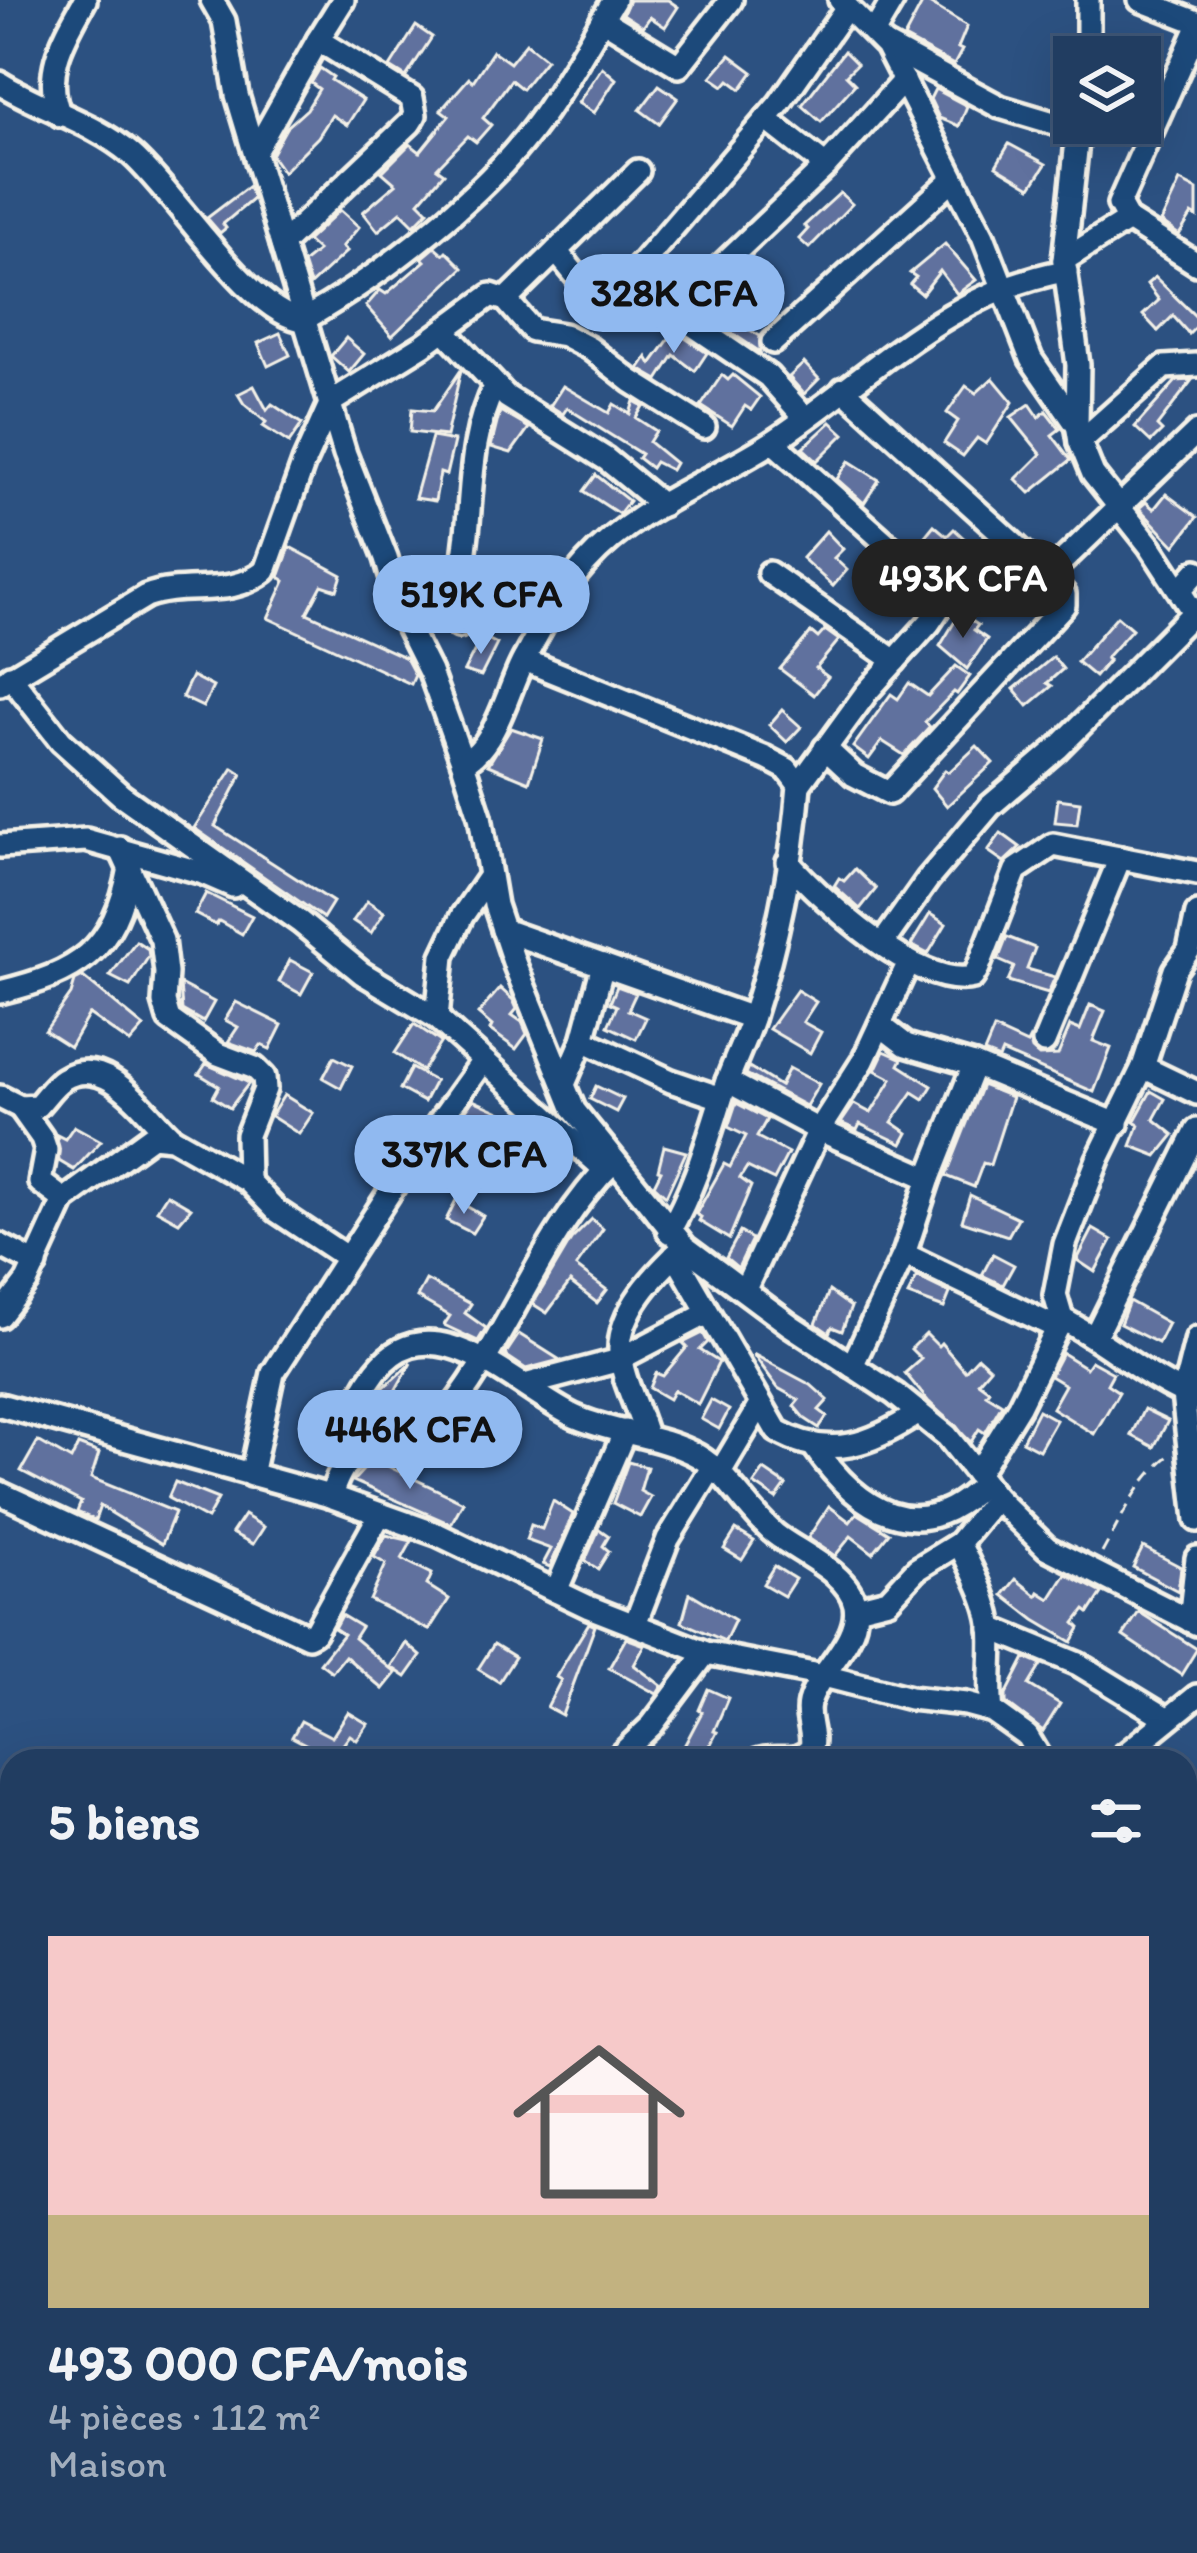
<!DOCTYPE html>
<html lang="fr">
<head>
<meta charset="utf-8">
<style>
	:root { --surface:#213d61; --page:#2d486a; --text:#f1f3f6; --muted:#a2aebd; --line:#3e5676; --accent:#90b9f0 }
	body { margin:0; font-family:Itim,sans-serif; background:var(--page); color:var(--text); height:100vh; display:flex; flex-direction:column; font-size:45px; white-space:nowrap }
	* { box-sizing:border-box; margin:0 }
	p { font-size:39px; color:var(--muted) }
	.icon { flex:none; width:66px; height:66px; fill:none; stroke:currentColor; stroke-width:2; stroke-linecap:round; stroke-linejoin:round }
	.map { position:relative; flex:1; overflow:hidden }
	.drawer { position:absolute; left:0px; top:1749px; width:1197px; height:804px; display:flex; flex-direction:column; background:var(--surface); border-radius:36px 36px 0 0; box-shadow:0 12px 48px #0002,0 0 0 3px var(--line) }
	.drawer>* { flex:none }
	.fabs { position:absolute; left:1053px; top:36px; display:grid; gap:24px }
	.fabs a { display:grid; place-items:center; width:108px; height:108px; border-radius:0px; background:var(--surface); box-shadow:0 12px 48px #0002,0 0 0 3px var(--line); font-size:60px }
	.price { position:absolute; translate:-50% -102px; padding:0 27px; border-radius:42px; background:var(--accent); color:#111; font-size:39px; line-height:78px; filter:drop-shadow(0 3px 6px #0008) }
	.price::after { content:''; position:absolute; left:50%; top:72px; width:36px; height:27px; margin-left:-18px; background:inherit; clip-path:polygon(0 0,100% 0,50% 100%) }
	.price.on { background:#222; color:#fff }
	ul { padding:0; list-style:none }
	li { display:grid; align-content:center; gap:24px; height:636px; padding:0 48px }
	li+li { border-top:3px solid var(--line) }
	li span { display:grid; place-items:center; height:372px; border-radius:0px; color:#555 }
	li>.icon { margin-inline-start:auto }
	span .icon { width:216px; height:216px; fill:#fffc; stroke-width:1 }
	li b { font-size:51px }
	h2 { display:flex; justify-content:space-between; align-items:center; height:144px; padding:0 48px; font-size:51px }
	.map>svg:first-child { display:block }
</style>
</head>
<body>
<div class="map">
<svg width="1197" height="2553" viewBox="0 0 1197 2553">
	<rect width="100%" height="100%" fill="#2c5181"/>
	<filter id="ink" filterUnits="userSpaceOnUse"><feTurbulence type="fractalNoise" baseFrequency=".00833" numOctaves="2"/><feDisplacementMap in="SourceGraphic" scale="24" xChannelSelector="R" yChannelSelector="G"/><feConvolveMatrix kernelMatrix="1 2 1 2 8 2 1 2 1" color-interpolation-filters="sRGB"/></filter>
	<g filter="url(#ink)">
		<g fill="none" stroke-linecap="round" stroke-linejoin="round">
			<g stroke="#89a9bc" stroke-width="6">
				<path d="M976 2553 980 2541"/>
				<path d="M1142 2553 1148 2541"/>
			</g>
		</g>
		<g fill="#61719e" stroke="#f4f1e8" stroke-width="3">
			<path d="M629 0H668L678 7 665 27 650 17 643 27 623 14Z"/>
			<path d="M924 0 967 26 958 48 962 50 954 65 904 38Z"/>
			<path d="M416 26 432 37 406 77 390 67Z"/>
			<path d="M526 43 546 59 522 89 511 80 483 118 491 125 476 142 468 136 437 168 444 173 419 202 428 211 414 225 401 212 378 231 363 212 396 184 382 172 410 144 420 152 449 116 441 110 469 78 473 81 493 51 510 63Z"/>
			<path d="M844 51 857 64 846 75 855 84 821 122 802 105Z"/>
			<path d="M730 55 753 72 741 89 729 80 724 86 711 77Z"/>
			<path d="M602 67 616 79 594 113 578 103Z"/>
			<path d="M320 68 333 77 331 80 363 100 347 125 332 115 318 137 283 172 271 155 286 128 307 109 319 89 311 83Z"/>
			<path d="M659 85 678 98 659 124 640 110Z"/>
			<path d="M935 89 967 106 959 126 939 118 930 99Z"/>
			<path d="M1009 144 1046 164 1031 187 996 166Z"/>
			<path d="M1180 181 1197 190V217L1192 214 1179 235 1161 222Z"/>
			<path d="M249 186 253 199 223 224 226 228 220 233 207 218Z"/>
			<path d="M840 193 852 204 809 248 799 239 808 229 804 226Z"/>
			<path d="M340 210 359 227 342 247 347 251 310 285 303 263 318 251 307 241Z"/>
			<path d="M945 244 976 280 957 294 940 271 922 294 910 284 916 277 910 273Z"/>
			<path d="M435 247 443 254 446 251 463 268 392 336 366 306 380 290 386 294 425 261 422 258Z"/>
			<path d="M1155 277 1197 318V326L1189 334 1173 316 1158 331 1143 315 1159 300 1147 284Z"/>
			<path d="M720 312 760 336V352L714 321Z"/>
			<path d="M675 331 707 353 695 371 674 355 658 380 639 369 647 357 651 364Z"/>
			<path d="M280 333 290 355 268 366 258 343Z"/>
			<path d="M346 338 364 354 349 372 331 356Z"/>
			<path d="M804 363 819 379 804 394 789 377Z"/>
			<path d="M461 370 446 436 410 432 412 409 433 411Z"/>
			<path d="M722 375 728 380 733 375 760 397 751 410 745 406 732 426 701 406Z"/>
			<path d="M993 378 1013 402 986 444 977 438 963 456 944 443 958 421 947 413 966 386 976 393Z"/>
			<path d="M1192 380 1157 426 1162 431 1151 442 1135 427 1176 381Z"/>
			<path d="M254 386 267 410 272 404 302 424 289 443 263 426 266 422 244 404 238 394Z"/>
			<path d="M563 386 609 413 614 404 630 414 634 401 643 406 636 418 656 431 649 442 675 463 671 470 655 462 651 468 638 458 641 454 567 408 563 414 550 406Z"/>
			<path d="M1030 404 1039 417 1046 411 1060 429 1052 435 1071 460 1030 493 1016 479 1041 454 1011 417Z"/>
			<path d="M500 411 529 428 511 453 491 447Z"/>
			<path d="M831 422 844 434 817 461 803 448Z"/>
			<path d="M432 437 454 441 446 475 440 473 435 501 415 498Z"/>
			<path d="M849 461 879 480 864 503 837 479Z"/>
			<path d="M596 475 629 501 619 514 584 491Z"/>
			<path d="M1166 494 1197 517 1175 546 1139 508 1146 502 1154 509Z"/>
			<path d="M934 525 947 536 954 529 966 540 947 559 925 536Z"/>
			<path d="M826 531 843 549 834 558 847 570 833 586 802 558Z"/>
			<path d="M290 547 342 575 337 590 322 585 307 613 406 658 415 675 411 684 268 618 285 581 279 577Z"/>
			<path d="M960 613 978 625 974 630 987 639 967 669 940 646Z"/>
			<path d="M1117 616 1132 629 1106 658 1109 660 1095 677 1077 662Z"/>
			<path d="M825 630 839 640 816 668 828 677 814 695 780 669 811 632 818 638Z"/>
			<path d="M482 636 497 644 481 676 464 671Z"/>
			<path d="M1053 657 1063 669 1047 683 1052 686 1028 706 1014 689Z"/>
			<path d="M956 666 970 676 957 694 954 692 925 722 930 727 904 755 882 741 869 759 853 747 891 694 898 699 909 683 928 696Z"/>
			<path d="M192 676 213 687 203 707 182 697Z"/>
			<path d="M782 710 801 727 787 742 769 725Z"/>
			<path d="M511 728 543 739 529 782 488 765Z"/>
			<path d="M977 746 993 763 947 806 932 788 945 770 949 772Z"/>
			<path d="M233 768 242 774 215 826 333 902 323 918 194 828Z"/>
			<path d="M1058 799 1080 802 1077 824 1055 822Z"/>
			<path d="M1001 833 1020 847 1004 862 988 851Z"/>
			<path d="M855 869 876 889 860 909 834 886 839 878 844 881Z"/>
			<path d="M206 893 252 916 242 934 219 921 216 925 195 914Z"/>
			<path d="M367 901 384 912 371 933 353 921Z"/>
			<path d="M930 914 946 924 928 954 911 945Z"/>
			<path d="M1007 937 1035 948 1027 969 1055 977 1048 993 1008 981 1014 967 998 960Z"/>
			<path d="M136 941 148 949 149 956 130 986 110 976Z"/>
			<path d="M290 960 313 972 301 994 279 982Z"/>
			<path d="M83 977 144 1027 130 1043 89 1014 70 1047 45 1031 71 994 75 981Z"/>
			<path d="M180 984 214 1002 203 1022 182 1010Z"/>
			<path d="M617 986 636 993 628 1010 646 1018 636 1039 608 1026 617 1006 610 1003Z"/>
			<path d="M500 988 513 1000 517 1009 512 1015 522 1022 527 1034 516 1049 490 1030 492 1026 478 1014Z"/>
			<path d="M797 990 816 1002 803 1022 821 1032 810 1053 769 1029Z"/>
			<path d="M236 1002 282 1025 270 1049 261 1045 256 1052 228 1042 238 1027 225 1020Z"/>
			<path d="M1090 1005 1105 1011 1093 1041 1111 1048 1094 1092 1002 1052 999 1059 984 1053 994 1029 1027 1044 1029 1040 1032 1050 1039 1056 1058 1055 1070 1026 1080 1030Z"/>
			<path d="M414 1024 441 1042 422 1071 395 1053Z"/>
			<path d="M884 1051 902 1059 899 1065 932 1086 924 1099 913 1092 892 1122 908 1133 902 1144 860 1124 857 1130 841 1123 854 1104 871 1113 892 1079 875 1070Z"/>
			<path d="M334 1057 352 1066 341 1088 323 1078Z"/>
			<path d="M206 1064 249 1083 230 1108 213 1097 219 1086 199 1074Z"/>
			<path d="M749 1067 780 1086 789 1068 819 1084 806 1106 746 1074Z"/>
			<path d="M411 1068 435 1081 424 1102 400 1089Z"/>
			<path d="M982 1085 1012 1097 990 1165 983 1163 974 1187 946 1176Z"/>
			<path d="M596 1086 623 1099 616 1112 590 1099Z"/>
			<path d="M1151 1091 1165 1099 1154 1119 1174 1135 1157 1156 1131 1146 1139 1125 1134 1122Z"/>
			<path d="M284 1095 313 1113 299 1134 271 1116Z"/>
			<path d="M473 1100 504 1114 496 1131 489 1127 484 1134 471 1127 454 1154 441 1146Z"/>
			<path d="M736 1103 767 1119 757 1137 788 1153 774 1180 747 1167 740 1178 751 1186 729 1239 699 1221 701 1217 696 1214 724 1164 730 1167 746 1136 728 1127Z"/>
			<path d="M74 1126 101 1141 74 1170 59 1161 57 1135 65 1139Z"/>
			<path d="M526 1133 552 1149 541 1167 533 1161 517 1187 500 1176Z"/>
			<path d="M664 1146 686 1152 666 1196 654 1185 661 1171 658 1170Z"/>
			<path d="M167 1194 191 1208 179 1222 157 1210Z"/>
			<path d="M970 1195 1018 1218 1008 1236 962 1221Z"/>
			<path d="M456 1200 483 1216 472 1233 446 1220Z"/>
			<path d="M592 1219 603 1229 576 1267 607 1290 597 1303 570 1282 547 1313 533 1304 571 1240Z"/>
			<path d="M1093 1229 1112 1240 1095 1272 1077 1260Z"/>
			<path d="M740 1232 752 1239 738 1268 726 1258Z"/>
			<path d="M993 1254 1014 1265 1003 1285 982 1275Z"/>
			<path d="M917 1277 950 1293 944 1308 908 1295Z"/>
			<path d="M426 1280 471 1304 465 1313 486 1328 478 1341 444 1325 450 1316 417 1297Z"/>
			<path d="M829 1291 851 1307 842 1331 832 1327 829 1333 816 1324Z"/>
			<path d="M1129 1301 1168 1323 1158 1343 1120 1324Z"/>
			<path d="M703 1333 708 1342 700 1350 719 1362 698 1404 674 1390 669 1399 650 1388 656 1373 663 1376 687 1347 683 1343Z"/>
			<path d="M519 1334 560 1360 526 1369 505 1355Z"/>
			<path d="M926 1334 938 1346 941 1343 965 1371 978 1357 990 1368 978 1382 989 1390 986 1394 1002 1404 985 1433 979 1429 971 1442 928 1401 905 1373 921 1359 911 1349Z"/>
			<path d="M1062 1353 1086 1368 1091 1361 1113 1373 1107 1384 1119 1392 1094 1434 1052 1408 1065 1385 1050 1376Z"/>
			<path d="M753 1354 811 1385 828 1400 819 1410 827 1416 819 1428 804 1418 794 1406 799 1400 778 1388Z"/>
			<path d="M411 1363 391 1398 402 1402 395 1417 382 1412 371 1435 362 1437 381 1390Z"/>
			<path d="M711 1400 729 1410 719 1429 701 1419Z"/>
			<path d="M1144 1409 1168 1421 1154 1447 1131 1435Z"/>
			<path d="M1038 1410 1056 1420 1039 1450 1022 1441Z"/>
			<path d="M487 1415 506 1427 493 1448 474 1435Z"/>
			<path d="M38 1441 71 1460 78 1445 99 1453 91 1478 175 1512 162 1544 100 1506 95 1520 77 1512 81 1502 21 1471Z"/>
			<path d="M628 1462 647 1467 640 1491 651 1497 640 1517 613 1503Z"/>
			<path d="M381 1463 463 1502 451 1524 353 1481 365 1468Z"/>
			<path d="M764 1470 786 1485 776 1499 754 1484Z"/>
			<path d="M175 1482 218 1499 207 1519 168 1498Z"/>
			<path d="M553 1501 573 1514 550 1567 543 1564 551 1549 526 1540 531 1525 542 1529Z"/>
			<path d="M829 1506 850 1522 857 1513 889 1533 873 1553 851 1536 835 1556 808 1538Z"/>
			<path d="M244 1515 264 1527 253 1544 232 1533Z"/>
			<path d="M599 1529 609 1536 603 1546 609 1551 598 1569 585 1561Z"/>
			<path d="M736 1530 754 1541 742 1560 724 1549Z"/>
			<path d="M386 1535 412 1541 402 1559 432 1574 427 1585 449 1599 429 1630 370 1600 386 1564 374 1557Z"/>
			<path d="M1143 1547 1181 1567 1178 1591 1133 1567Z"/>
			<path d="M774 1566 795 1579 784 1596 763 1584Z"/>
			<path d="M1066 1574 1102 1593 1089 1613 1085 1610 1075 1623 1080 1628 1072 1642 1035 1620 1003 1595 1016 1579 1037 1596 1039 1592 1050 1599Z"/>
			<path d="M690 1593 735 1620 725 1641 682 1622Z"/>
			<path d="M1139 1612 1197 1649 1181 1675 1123 1636Z"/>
			<path d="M341 1615 361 1627 354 1638 396 1673 383 1689 345 1656 332 1672 320 1663 343 1634 334 1628Z"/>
			<path d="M589 1623 595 1626 562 1715 547 1707 561 1680 556 1677Z"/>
			<path d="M626 1638 645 1645 634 1665 662 1686 657 1694 609 1668Z"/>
			<path d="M406 1643 421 1656 406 1677 391 1667Z"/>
			<path d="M494 1644 515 1657 499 1682 478 1669Z"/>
			<path d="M1025 1658 1041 1665 1029 1685 1060 1704 1043 1731 1006 1703V1695Z"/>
			<path d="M708 1689 728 1698 714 1731 717 1732 702 1761 682 1750 702 1712 699 1710Z"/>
			<path d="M348 1712 368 1724 357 1740 350 1735 331 1761H303L313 1748 292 1737 301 1721 332 1737Z"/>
		</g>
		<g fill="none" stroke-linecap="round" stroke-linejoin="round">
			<g stroke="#f4f1e8" stroke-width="30">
				<g id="minor">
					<path d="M212 0 224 21 237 95 345 454 386 558 404 620 430 672 463 763 480 816 495 905 515 965 574 1110 685 1247 790 1325 895 1394 947 1436 996 1498 1047 1548 1197 1624"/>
					<path d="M840 0 886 46 983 236 1031 359 1076 424"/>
					<path d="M1140 0 1197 22"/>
					<path d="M602 19 679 66 731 0"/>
					<path d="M1197 29 1119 204 1128 220 1197 264"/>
					<path d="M874 32 893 0"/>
					<path d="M318 40 343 0"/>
					<path d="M887 46 1000 107 1077 130"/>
					<path d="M1088 57V0"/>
					<path d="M0 83C41 109 94 122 131 154 175 192 250 314 303 320 383 275 488 193 541 118 568 80 590 39 614 0"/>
					<path d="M60 115C42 72 64 38 85 0"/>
					<path d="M766 119 826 166"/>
					<path d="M1079 123 1064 260 1078 365 1077 424 1080 442 1093 474 1150 546 1197 618"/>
					<path d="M256 150 318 40 412 98 415 115 410 123 282 244"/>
					<path d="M556 251 597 301 608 303 779 104 847 7"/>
					<path d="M1064 260 1128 220"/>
					<path d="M506 300 638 171"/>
					<path d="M444 330 507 397 606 459 662 505"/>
					<path d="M773 342 952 180"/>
					<path d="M805 418 768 376 678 315 677 308 826 166 904 80"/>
					<path d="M773 442 896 552 926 575 953 587 1012 584 1048 575 1197 432"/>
					<path d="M1080 442 1164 367 1197 365"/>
					<path d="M769 573 895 661"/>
					<path d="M1180 590 1197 571"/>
					<path d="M459 626C458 590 465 558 468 523 472 475 473 428 495 385"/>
					<path d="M524 660 766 758 787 769 799 785C793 863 776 945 752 1019 743 1045 730 1070 722 1096 706 1146 695 1186 669 1232"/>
					<path d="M10 676 61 741 121 795 300 922 362 973 437 1018 605 1170"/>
					<path d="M0 684 146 596C186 581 229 599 265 571L304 462 331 402 423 345 491 295 506 300 532 330 564 335 589 348 631 381 704 427"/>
					<path d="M825 748 854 775 889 793 1064 605V594L1048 575 843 389"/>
					<path d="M463 763C496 746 506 695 522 663 540 629 560 592 586 563 637 506 714 481 777 439 869 377 953 289 1066 271"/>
					<path d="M799 785 866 693 929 623 953 587"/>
					<path d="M0 846 86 840 203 873 233 886"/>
					<path d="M120 848 162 940 166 973 164 1002 169 1019 218 1054 255 1068 264 1077 265 1089 247 1135 248 1181"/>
					<path d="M788 862C821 899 919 990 973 977L978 968 1016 870 1053 845 1197 873"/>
					<path d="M503 930 752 1018"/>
					<path d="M882 944 928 879 990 806 1058 748 1194 612"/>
					<path d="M0 992C78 973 114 952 130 868"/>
					<path d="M437 1018 443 956 462 916 489 877"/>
					<path d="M880 1025 906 1045 974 1065 1117 1124"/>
					<path d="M583 1040 603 965"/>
					<path d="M1044 1042 1120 858"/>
					<path d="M1143 1067 1197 1093"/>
					<path d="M727 1081 819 1130 929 1178"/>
					<path d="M564 1084 583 1040 671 1081 721 1098"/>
					<path d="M0 1097 20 1107 37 1106C45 1098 53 1085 63 1079 107 1052 145 1113 172 1138"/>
					<path d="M20 1107 42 1138 46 1150 40 1182 64 1200"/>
					<path d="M0 1245 36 1264"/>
					<path d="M904 1254 1055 1327"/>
					<path d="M675 1255 777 1431C830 1461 872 1444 919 1413"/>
					<path d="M745 1289 819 1130 863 1061 909 962"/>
					<path d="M0 1316 27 1281 64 1200 152 1136 172 1138 248 1181 277 1211 346 1257"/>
					<path d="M1062 1319 1055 1295 1065 1244 1098 1159 1143 1067 1175 970 1189 950 1197 913"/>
					<path d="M1095 1336 1197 1130"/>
					<path d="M1197 1338 1183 1394 1197 1520"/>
					<path d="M852 1366 904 1254 929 1178 974 1065"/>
					<path d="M525 1385 616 1361 708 1313"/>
					<path d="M0 1405 330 1496 439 1535 589 1607 706 1653 824 1676 910 1698 966 1704 992 1711 1027 1736 1042 1761"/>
					<path d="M646 1436C639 1409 622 1380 620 1352 618 1311 656 1273 684 1247"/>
					<path d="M813 1445C858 1511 919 1550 984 1483"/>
					<path d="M344 1465C344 1431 355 1399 376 1371 433 1297 519 1391 576 1417 615 1434 660 1435 698 1456 729 1474 747 1511 775 1534 799 1553 849 1573 855 1605 861 1641 818 1671 809 1703 805 1719 815 1733 811 1748 796 1766 776 1754 757 1761"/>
					<path d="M719 1474 760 1405"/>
					<path d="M977 1474 1019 1406 1062 1319C1109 1343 1147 1380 1197 1399"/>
					<path d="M251 1475 273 1373 395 1184 482 1062"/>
					<path d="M0 1493 308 1636 314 1633 379 1516"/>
					<path d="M330 1496C335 1486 339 1471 347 1463 374 1437 409 1457 438 1425 507 1346 538 1236 613 1162"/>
					<path d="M959 1543C971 1569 987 1596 991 1624 994 1653 988 1682 992 1711"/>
					<path d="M556 1591 625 1431"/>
					<path d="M856 1608 888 1600 917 1569 959 1543 996 1498"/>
					<path d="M1190 1621 1197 1558"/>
					<path d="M635 1624 668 1539 713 1466"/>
					<path d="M991 1628 1078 1664 1168 1719"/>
					<path d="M614 1761 652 1725 706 1653"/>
					<path d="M1117 1761 1197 1696"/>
					<path d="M1185 1904 1197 1912"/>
					<path d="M1185 2070 1197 2092"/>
					<path d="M0 2147 12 2152"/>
					<path d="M1185 2231 1197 2222"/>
					<path d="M0 2408 12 2411"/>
					<path d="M0 2532 12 2535"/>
					<path d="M65 2541H68"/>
					<path d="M136 2541 220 2546"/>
				</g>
			</g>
			<path stroke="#f4f1e8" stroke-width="3" stroke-dasharray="12 9" stroke-linecap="butt" d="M1102 1553C1121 1519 1139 1478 1171 1454"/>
			<use href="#minor" stroke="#1f4a7a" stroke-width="21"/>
		</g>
	</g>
</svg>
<div class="fabs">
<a><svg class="icon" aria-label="layers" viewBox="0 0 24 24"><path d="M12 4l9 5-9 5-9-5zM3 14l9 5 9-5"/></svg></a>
</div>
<b class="price" style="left:674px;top:356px">328K CFA</b>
<b class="price on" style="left:963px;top:641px">493K CFA</b>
<b class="price" style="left:481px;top:657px">519K CFA</b>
<b class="price" style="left:464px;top:1217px">337K CFA</b>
<b class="price" style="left:410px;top:1492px">446K CFA</b>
<section class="drawer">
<h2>5 biens<svg class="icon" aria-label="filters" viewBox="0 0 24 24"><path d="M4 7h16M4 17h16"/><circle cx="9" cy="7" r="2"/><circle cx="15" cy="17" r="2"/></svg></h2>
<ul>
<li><span style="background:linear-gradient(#f6c9c9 75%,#c2b280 0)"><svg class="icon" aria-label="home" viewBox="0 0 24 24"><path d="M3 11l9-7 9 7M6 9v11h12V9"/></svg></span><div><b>493 000 CFA/mois</b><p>4 pièces · 112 m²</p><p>Maison</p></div></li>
</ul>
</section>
</div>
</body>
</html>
